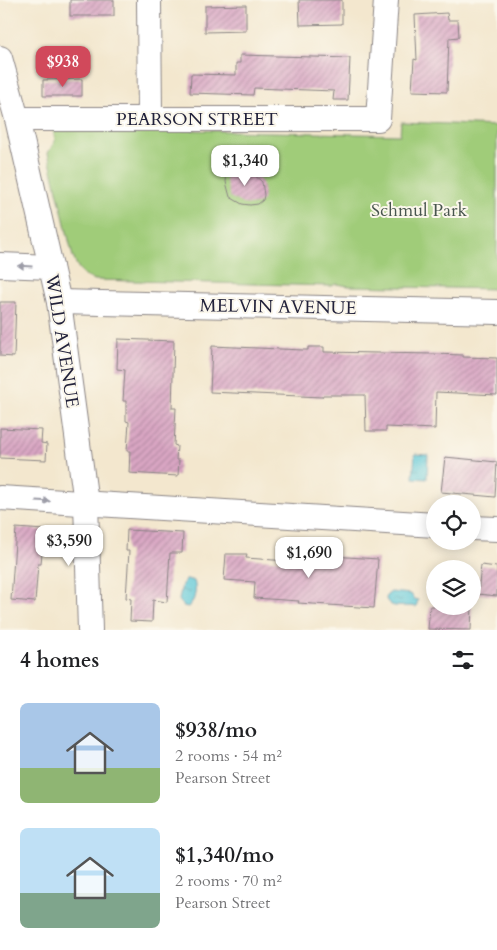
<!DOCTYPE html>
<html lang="en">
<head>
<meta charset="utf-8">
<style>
	:root { --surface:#fff; --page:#f6f6f6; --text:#202124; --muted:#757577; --accent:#d1495b }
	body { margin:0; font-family:Cardo,serif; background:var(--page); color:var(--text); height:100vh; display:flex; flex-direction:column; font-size:19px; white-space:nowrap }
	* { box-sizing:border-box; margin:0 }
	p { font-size:16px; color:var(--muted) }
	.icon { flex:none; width:28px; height:28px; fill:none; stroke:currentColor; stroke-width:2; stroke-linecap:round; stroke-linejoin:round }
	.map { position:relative; height:630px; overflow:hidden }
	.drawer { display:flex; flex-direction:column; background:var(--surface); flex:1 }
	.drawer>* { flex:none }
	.controls { position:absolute; left:426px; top:495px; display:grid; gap:10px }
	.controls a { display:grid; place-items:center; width:55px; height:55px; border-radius:50%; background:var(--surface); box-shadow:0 2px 12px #0003; font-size:25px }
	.price { position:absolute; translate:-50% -42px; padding:0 11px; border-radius:10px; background:#fff; color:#222; font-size:16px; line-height:32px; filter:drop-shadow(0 1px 2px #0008) }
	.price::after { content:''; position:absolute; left:50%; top:30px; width:15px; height:11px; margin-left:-8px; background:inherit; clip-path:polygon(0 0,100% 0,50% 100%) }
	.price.active { background:var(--accent); color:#fff }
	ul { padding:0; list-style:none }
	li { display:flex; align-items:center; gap:15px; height:125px; padding:0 20px }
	li span { display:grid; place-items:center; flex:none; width:140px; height:100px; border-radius:8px; color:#555 }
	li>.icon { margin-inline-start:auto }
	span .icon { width:60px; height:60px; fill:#fffc; stroke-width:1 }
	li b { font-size:21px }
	h2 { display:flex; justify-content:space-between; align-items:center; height:60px; padding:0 20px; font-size:21px }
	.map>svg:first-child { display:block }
</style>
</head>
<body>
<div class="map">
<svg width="497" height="630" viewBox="0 0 497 630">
	<defs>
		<pattern id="water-ripples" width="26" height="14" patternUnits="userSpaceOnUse" patternTransform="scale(1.25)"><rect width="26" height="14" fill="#5dc8d7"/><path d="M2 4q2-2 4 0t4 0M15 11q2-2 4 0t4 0" fill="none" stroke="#4ca2b0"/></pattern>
		<pattern id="building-hatch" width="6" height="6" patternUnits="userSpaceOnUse" patternTransform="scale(1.25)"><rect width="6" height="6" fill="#d9a6c3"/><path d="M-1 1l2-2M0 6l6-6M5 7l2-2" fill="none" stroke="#b087a0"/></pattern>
	</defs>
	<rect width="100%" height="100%" fill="#fbf7ec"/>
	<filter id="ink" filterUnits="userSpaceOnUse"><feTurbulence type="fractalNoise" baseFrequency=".02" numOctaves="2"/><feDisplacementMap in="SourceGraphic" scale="10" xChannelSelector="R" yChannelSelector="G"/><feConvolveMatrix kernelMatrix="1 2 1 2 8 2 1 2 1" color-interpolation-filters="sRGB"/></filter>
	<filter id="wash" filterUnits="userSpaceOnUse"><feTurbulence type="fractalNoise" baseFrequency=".0096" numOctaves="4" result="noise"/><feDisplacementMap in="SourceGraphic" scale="20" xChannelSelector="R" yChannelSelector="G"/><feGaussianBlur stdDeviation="1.12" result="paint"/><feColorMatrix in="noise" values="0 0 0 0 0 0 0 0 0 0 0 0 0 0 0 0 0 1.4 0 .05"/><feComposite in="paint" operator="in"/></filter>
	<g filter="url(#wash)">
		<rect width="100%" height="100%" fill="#f3e7ce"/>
		<path fill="#a0cc79" stroke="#61775a" d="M401 122 497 126V289L349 286 336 284 331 286 95 280C83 277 78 269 73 257L48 153 55 141 53 127 400 135Z"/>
		<g fill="url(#water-ripples)" stroke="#407589">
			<path d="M415 454 428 455 427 479 413 478Z"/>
			<path d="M187 579 194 581C197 589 195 602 188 607L183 606 179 600 182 584Z"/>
			<path d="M391 592 411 594 414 599 418 600 416 607C406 604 391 611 386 599L387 595Z"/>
		</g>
		<g id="blocks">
			<g fill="url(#building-hatch)">
				<rect x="70" y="0" width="44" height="16"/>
				<path d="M299 0H342V24L300 25Z"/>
				<path d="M246 5V31L205 32V6Z"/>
				<path d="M447 13 448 20H458L459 37 449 38 447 92 412 91 414 59 417 60 415 15Z"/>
				<path d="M240 55 350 58 348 100H333L334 91 254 88 253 95 190 93 191 74 236 75V63H240Z"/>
				<path d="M82 79V96H43V80Z"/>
				<path d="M242 168 251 172 262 182 264 195 263 200 258 204 250 205 242 204 230 197 226 182 227 173 231 171Z"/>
				<path d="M0 302H16L14 357 0 356Z"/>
				<path d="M118 339 174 341 172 408H176L174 445 177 446 176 460H179L178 476 129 473 130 451H127L129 422 126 421V401H123L125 370 117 369Z"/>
				<path d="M212 346 303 350H308V347H324V352L433 354 463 355V357L497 358V395L436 392 435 429 386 427V431H366L365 395H323L322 397 210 392Z"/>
				<path d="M0 428 42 430 41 443 47 444 46 460 0 458Z"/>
				<path d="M445 457 497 462 495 497 441 492Z"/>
				<path d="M16 528 44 530 41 564H38L35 602 11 600Z"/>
				<path d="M127 530 183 533 182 553H170L167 602 153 600 152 622 130 621 131 599 126 598 129 551H126Z"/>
				<path d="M226 554H247L246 558 301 562 302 554 378 559 374 608 298 603 299 601 254 598 255 582 224 580Z"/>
				<path d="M481 565 497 567V596L478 594Z"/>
				<path d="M430 606H472L471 630 428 629Z"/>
			</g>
		</g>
	</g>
	<g filter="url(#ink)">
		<use href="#blocks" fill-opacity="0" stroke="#8a8484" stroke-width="1"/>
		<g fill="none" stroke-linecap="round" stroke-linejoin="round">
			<g stroke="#8a8484" stroke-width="26">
				<g id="minor">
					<path d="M149 0 150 118"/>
					<path d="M0 58 17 119 59 302 86 503 90 630"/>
					<path d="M17 119H378L386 0"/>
					<path d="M0 265 51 267"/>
					<path d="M59 302 497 312"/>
					<path d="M0 498 435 525"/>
					<path d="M472 528 497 529"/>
				</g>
			</g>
			<use href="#minor" stroke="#fff" stroke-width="24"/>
		</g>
		<defs><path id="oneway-solid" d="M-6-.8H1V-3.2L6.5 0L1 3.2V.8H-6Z" transform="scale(1.25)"/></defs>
		<g fill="#9c9ca7">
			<use href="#oneway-solid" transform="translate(25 266) rotate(-177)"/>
			<use href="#oneway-solid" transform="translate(43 501) rotate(3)"/>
		</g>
	</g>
	<g text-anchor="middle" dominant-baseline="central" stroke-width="4" stroke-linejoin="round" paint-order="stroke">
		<g font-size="18" fill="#22223b" stroke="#fbf7ec">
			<text x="197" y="119">PEARSON STREET</text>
			<text transform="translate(278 307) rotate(1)">MELVIN AVENUE</text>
			<text transform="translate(62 341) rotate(81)">WILD AVENUE</text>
		</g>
		<g font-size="18" fill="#48554e" stroke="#fbf7ec">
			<text x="419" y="210">Schmul Park</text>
		</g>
	</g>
</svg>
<div class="controls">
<a><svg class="icon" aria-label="locate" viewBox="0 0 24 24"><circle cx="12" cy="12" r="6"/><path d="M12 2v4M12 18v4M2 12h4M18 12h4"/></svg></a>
<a><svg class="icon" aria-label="layers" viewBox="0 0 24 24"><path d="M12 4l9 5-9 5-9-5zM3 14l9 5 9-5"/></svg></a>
</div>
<b class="price active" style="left:63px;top:88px">$938</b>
<b class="price" style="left:245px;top:187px">$1,340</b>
<b class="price" style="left:69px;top:567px">$3,590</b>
<b class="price" style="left:309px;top:579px">$1,690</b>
</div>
<section class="drawer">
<h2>4 homes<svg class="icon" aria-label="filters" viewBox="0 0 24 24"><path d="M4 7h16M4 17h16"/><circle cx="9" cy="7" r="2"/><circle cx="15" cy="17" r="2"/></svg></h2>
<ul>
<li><span style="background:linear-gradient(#a9c7e8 65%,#8fb573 0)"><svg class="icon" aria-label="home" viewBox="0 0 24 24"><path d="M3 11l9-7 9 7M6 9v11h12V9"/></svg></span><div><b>$938/mo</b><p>2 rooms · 54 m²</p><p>Pearson Street</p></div></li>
<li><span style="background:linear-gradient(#bfe0f5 65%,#7fa58c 0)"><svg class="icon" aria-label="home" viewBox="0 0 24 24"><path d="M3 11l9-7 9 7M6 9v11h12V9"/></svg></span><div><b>$1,340/mo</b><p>2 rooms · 70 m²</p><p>Pearson Street</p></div></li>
</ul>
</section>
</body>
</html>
